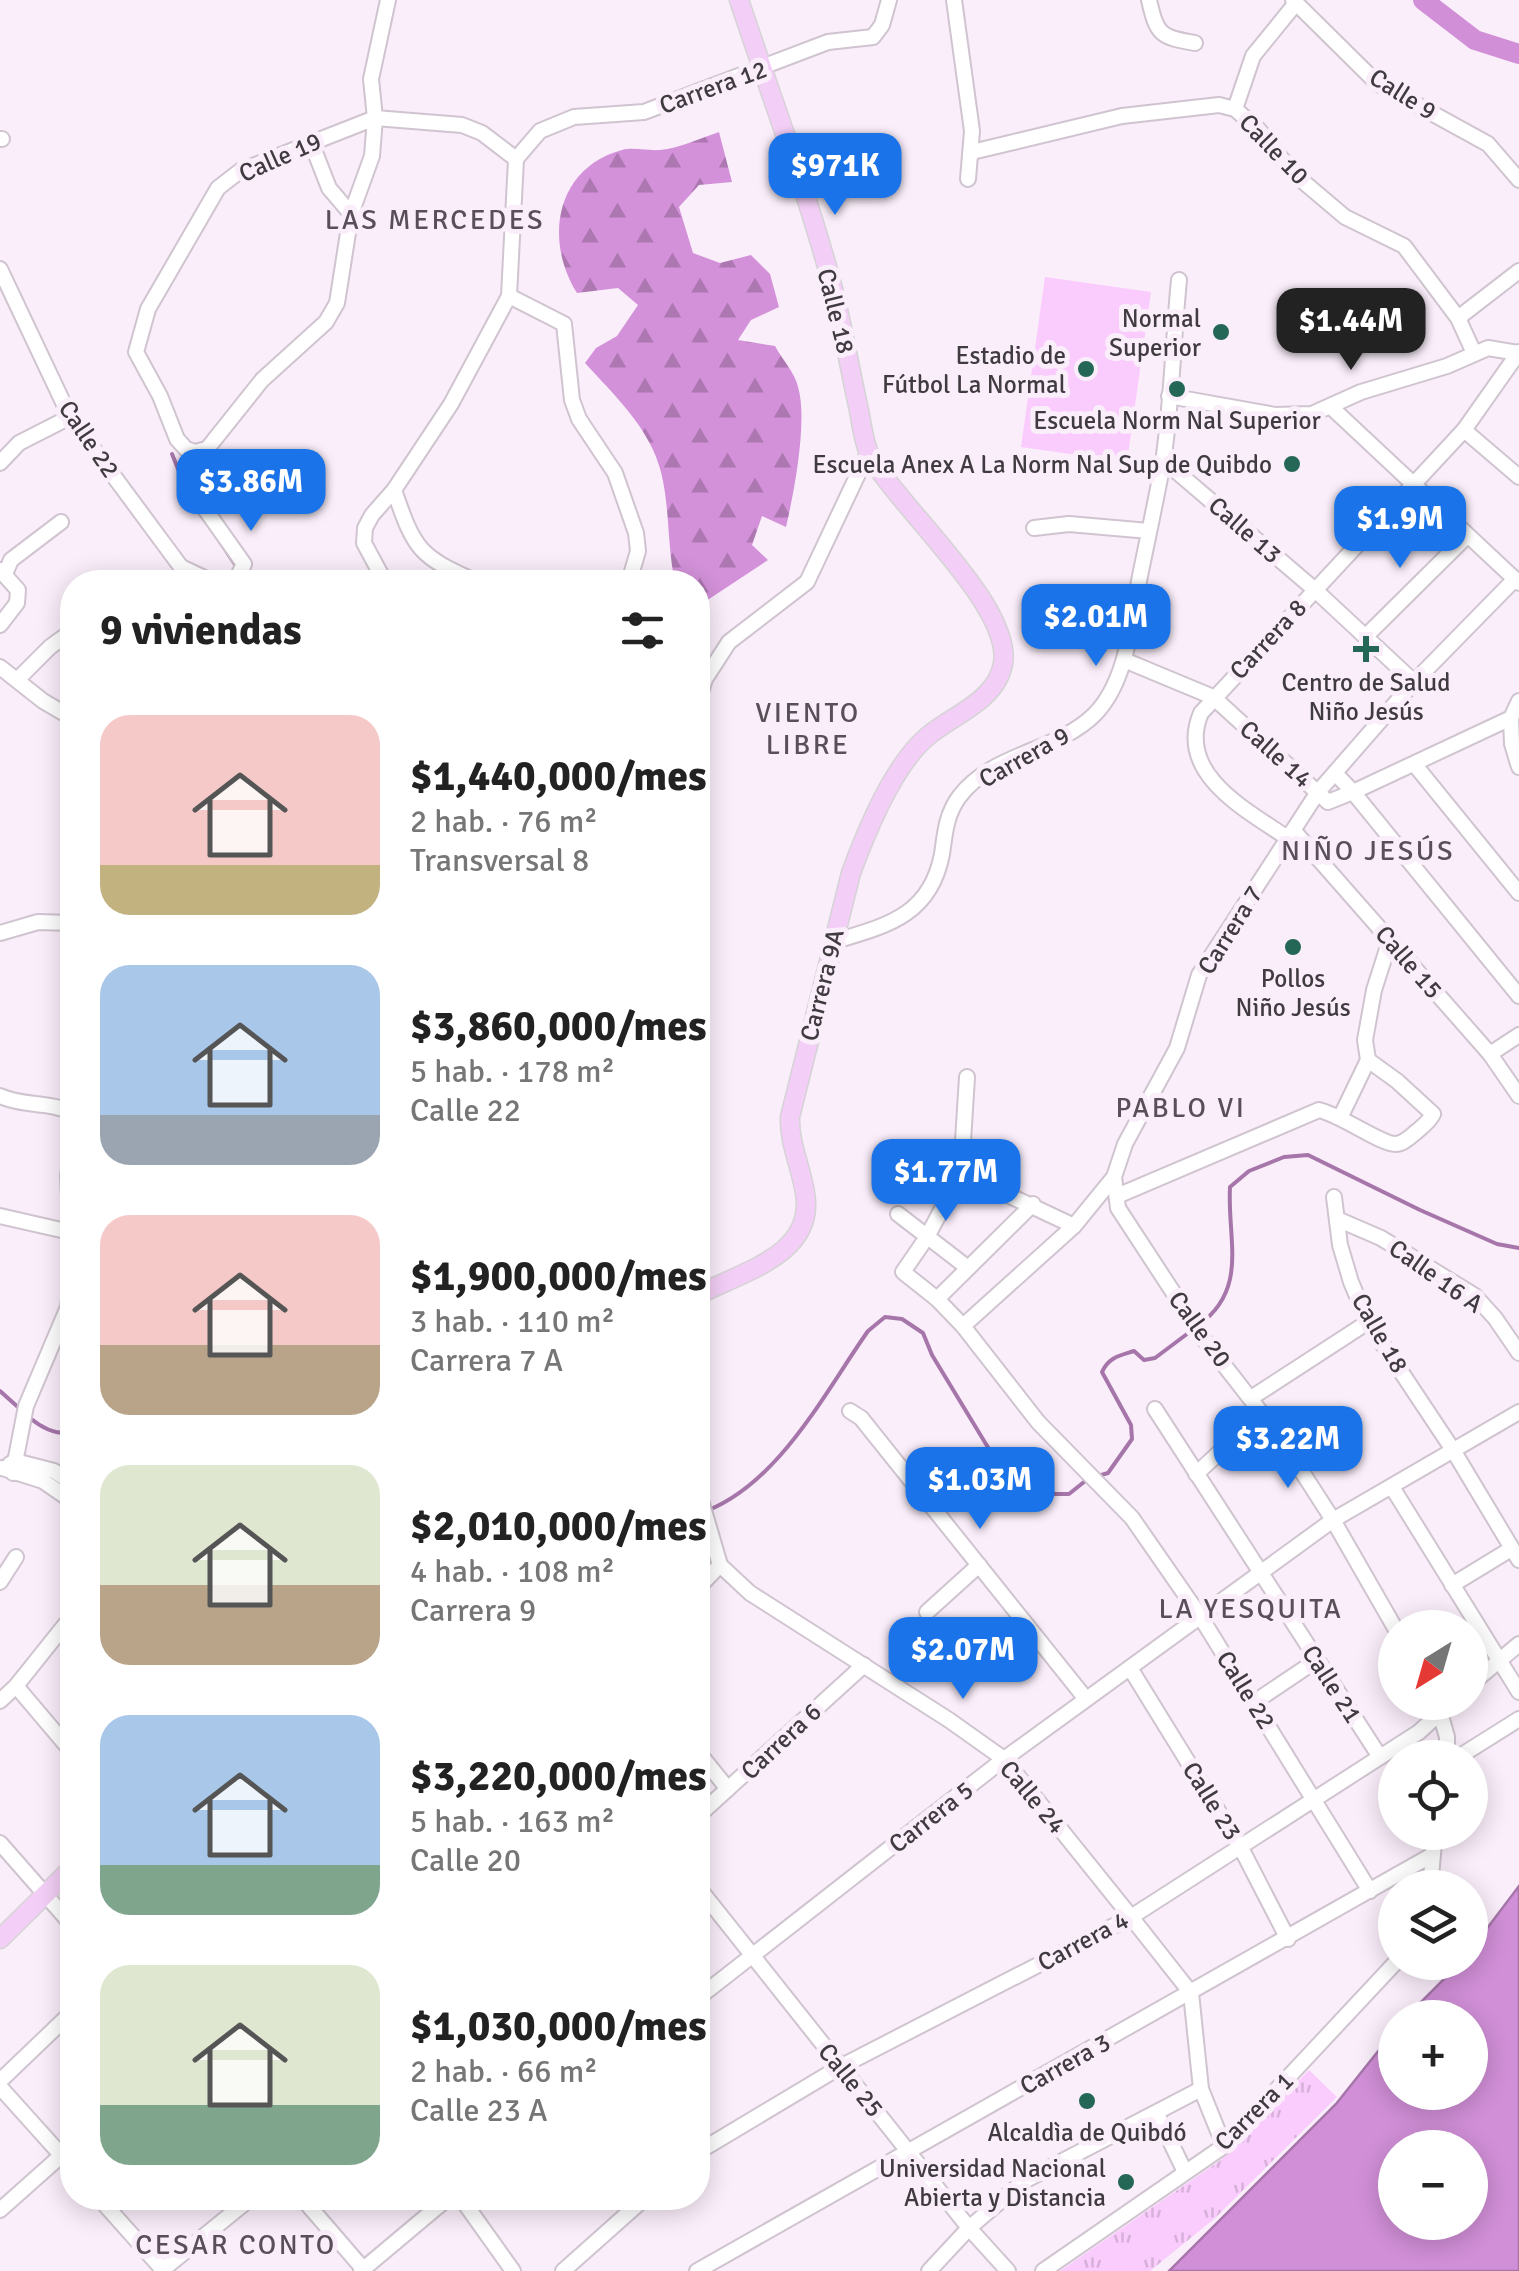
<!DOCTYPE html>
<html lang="es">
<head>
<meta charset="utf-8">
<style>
	:root { --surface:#fff; --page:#f6f6f6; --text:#222; --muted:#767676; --accent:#1a73e8 }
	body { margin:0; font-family:Signika,sans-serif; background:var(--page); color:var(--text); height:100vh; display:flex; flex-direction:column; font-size:38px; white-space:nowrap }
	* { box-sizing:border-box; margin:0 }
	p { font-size:32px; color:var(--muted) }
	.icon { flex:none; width:55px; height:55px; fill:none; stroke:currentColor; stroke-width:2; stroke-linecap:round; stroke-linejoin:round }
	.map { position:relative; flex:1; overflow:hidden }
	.panel { position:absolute; left:60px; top:570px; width:650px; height:1640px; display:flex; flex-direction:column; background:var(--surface); border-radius:40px; box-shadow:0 5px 25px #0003 }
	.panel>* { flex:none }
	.needle { width:65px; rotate:217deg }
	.controls { position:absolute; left:1378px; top:1610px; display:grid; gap:20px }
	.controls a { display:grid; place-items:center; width:110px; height:110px; border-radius:50%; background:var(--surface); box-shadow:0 5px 25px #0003; font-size:50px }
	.price { position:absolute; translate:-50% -85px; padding:0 22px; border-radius:20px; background:var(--accent); color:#fff; font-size:32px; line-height:65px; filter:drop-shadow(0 2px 5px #0008) }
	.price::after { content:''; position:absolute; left:50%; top:60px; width:30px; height:22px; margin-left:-15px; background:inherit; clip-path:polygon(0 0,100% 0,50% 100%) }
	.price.on { background:#222; color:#fff }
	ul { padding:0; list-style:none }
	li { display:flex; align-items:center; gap:30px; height:250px; padding:0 40px }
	li span { display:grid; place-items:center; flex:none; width:280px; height:200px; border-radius:30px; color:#555 }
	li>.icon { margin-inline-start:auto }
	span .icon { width:120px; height:120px; fill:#fffc; stroke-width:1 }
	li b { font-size:42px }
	h2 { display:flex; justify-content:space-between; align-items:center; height:120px; padding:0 40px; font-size:42px }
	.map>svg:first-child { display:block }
</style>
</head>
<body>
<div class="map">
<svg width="1519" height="2271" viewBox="0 0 1519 2271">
	<defs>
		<pattern id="forest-firs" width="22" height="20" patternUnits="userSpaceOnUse" patternTransform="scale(2.5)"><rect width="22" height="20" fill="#d391d9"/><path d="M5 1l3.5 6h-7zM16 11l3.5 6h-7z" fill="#ad78b1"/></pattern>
		<pattern id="park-tufts" width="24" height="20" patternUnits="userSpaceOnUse" patternTransform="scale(2.5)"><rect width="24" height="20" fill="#faccfd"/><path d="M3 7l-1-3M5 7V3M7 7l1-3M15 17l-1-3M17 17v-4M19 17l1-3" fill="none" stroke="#d7b0da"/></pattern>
	</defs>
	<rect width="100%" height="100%" fill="#faeefa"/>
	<path fill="#faccfd" d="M1045 277 1151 292 1127 462 1021 447Z"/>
	<path fill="url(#forest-firs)" d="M719 132 732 182 699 185 679 207 693 253 720 263 751 255 770 274 779 307 751 320 738 340 775 346C782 359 795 373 798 387 808 420 794 493 786 527L762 516 752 545 768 560 703 603 698 599V582H675C667 546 670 508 661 472 650 428 614 395 585 363L596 348 617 336 638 305 618 288 577 293C544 241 555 168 622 150 634 147 648 151 660 150 680 148 701 138 719 132Z"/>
	<path fill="url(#park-tufts)" d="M1309 2070 1337 2097 1214 2219 1150 2271H1060L1221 2160Z"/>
	<path fill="#d18fd7" stroke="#a676aa" stroke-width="2.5" fill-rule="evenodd" d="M1519 1886V2271H1169L1336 2104 1395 2030V2092H1470V2018L1406 2017 1460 1963 1470 1962V1951ZM1395 2148H1470V2222H1395Z"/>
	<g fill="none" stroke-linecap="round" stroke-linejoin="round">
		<g stroke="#a676aa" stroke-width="4">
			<path d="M172 454 189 496"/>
			<path d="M217 537 236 566"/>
			<path d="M1199 1325C1249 1288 1227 1240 1230 1187L1249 1171 1284 1157 1308 1155 1420 1210 1497 1244 1519 1248"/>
			<path d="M0 1391 19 1408"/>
			<path d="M30 1418C42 1428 57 1435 72 1433"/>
			<path d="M1098 1476 1108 1473 1132 1439 1131 1425 1102 1372C1109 1357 1119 1356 1134 1351L1144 1360 1155 1358 1191 1331"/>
			<path d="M698 1514C776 1489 823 1395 868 1331L885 1317 902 1319 923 1333 932 1355 992 1454 1010 1473 1055 1494H1069L1089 1478"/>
		</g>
		<path stroke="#d18fd7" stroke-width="20" d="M1423 0 1475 40 1519 54"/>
		<g stroke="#cfc4cf" stroke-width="18">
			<g id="minor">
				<path d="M388 0 371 79 375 118 372 156 351 214 337 303 326 322 262 380 207 449 195 452 186 449 177 439 160 396 136 352 148 309 218 188 240 171 375 118 462 125 482 133 516 159"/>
				<path d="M954 0 972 131 968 179"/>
				<path d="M1149 0C1157 35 1160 37 1195 43"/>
				<path d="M1293 0 1377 83 1488 144 1519 180"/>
				<path d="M1235 109 1253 56 1296 3"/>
				<path d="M0 139H2"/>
				<path d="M311 142 329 188 351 214"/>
				<path d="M972 152 1122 116 1219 105 1235 109 1259 130 1293 173 1345 217 1404 246 1458 318 1474 353"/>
				<path d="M0 269 70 417 181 567 213 582"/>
				<path d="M509 296 564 324 572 400 579 419 615 473 636 533 638 551 629 582"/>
				<path d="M1458 318 1519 271"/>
				<path d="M1169 396 1275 415 1312 414 1361 392 1447 366 1488 348 1518 353"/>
				<path d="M1331 407 1519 583"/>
				<path d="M1464 430 1519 477"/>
				<path d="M1163 460 1314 589 1414 682"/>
				<path d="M0 463 19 443 70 417"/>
				<path d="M394 490C415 551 419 556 477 582"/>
				<path d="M193 492 244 564 235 582"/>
				<path d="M1034 528 1069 524 1149 531"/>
				<path d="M5 574 11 560 61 522"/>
				<path d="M385 582 364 543 365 528 372 515 394 490 451 404 509 296 516 159 540 131 574 117 644 112 828 42 873 37 882 25 889 0"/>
				<path d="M0 625 17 603 18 590 0 570"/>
				<path d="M1365 637 1467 536"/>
				<path d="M1124 660 1213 697 1328 802 1353 792 1519 996"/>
				<path d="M0 667 43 701 72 718"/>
				<path d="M18 679 50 647 72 631"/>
				<path d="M698 703 705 679 729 642 807 582 868 453"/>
				<path d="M1511 718 1512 744 1519 767"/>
				<path d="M1415 765 1519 893"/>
				<path d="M1335 773 1353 792 1511 718 1519 701"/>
				<path d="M1294 831 1490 1054 1519 1096"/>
				<path d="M1289 839C1248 811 1175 774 1201 713L1464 430 1519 352"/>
				<path d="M0 933 38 922 72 923"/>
				<path d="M832 942C885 926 930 917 942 854 945 833 946 815 959 797 992 753 1056 752 1094 715 1127 682 1131 624 1139 581 1147 541 1156 501 1163 462 1172 402 1173 340 1179 280"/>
				<path d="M1490 1054 1519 1035"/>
				<path d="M967 1077 961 1173 927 1237 903 1272 937 1299 963 1326 1038 1422 1132 1518 1200 1616 1370 1891"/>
				<path d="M0 1096C24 1107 50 1101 72 1113"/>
				<path d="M1341 1116 1368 1060 1365 1040 1374 990 1390 940"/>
				<path d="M72 1144 68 1176 72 1257"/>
				<path d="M961 1173 1074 1226"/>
				<path d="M1114 1177 1118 1208 1203 1338 1277 1433 1333 1520 1395 1628"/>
				<path d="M1117 1196 1319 1110C1341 1115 1381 1144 1395 1144 1403 1144 1410 1137 1416 1132 1423 1126 1429 1122 1433 1114L1397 1081 1368 1060"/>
				<path d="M1334 1197 1340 1245 1351 1282 1368 1322 1453 1450 1519 1560"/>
				<path d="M898 1214 968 1268"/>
				<path d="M0 1216 70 1232"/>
				<path d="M1337 1219 1381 1238 1475 1296 1495 1318 1519 1353"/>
				<path d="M937 1299 1033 1204"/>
				<path d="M963 1326 1074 1226 1114 1177 1125 1144 1177 1048 1199 975 1318 792 1414 682 1515 579"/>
				<path d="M1251 1398 1368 1322"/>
				<path d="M1155 1409 1380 1757"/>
				<path d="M850 1411 861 1418 1086 1699"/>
				<path d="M10 1464 15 1461 54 1471 72 1483"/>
				<path d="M2 1468 43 1481 72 1501"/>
				<path d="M13 1473 26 1406 68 1307 72 1276"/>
				<path d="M1196 1474 1262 1413"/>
				<path d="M1392 1487 1519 1692"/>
				<path d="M698 1490 720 1565 750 1593 949 1720 1004 1759 1131 1917 1191 1993 1201 2089 1224 2146"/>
				<path d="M0 1582 16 1557"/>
				<path d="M1452 1585 1511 1549"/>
				<path d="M698 1588 720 1565"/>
				<path d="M927 1612 979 1565"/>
				<path d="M1130 1668 1241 1848 1288 1939"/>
				<path d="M1470 1685 1519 1644"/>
				<path d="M16 1686 72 1752"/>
				<path d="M0 1701 16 1686 72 1616"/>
				<path d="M1437 1702 1447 1737V1758"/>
				<path d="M1253 1703 1317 1660"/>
				<path d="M698 1752 728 1789"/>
				<path d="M1457 1758 1519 1719"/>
				<path d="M698 1816 864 1665"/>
				<path d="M0 1843 72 1925"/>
				<path d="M698 1887 969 2228 1008 2271"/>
				<path d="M1430 1888 1435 1832"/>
				<path d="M698 1998 1004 1759 1333 1520 1519 1412"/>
				<path d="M0 2081 72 2012"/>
				<path d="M0 2087 72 2167"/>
				<path d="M1157 2114 1185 2172"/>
				<path d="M698 2152 840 2067 1131 1917 1419 1732 1452 1702"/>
				<path d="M99 2198 164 2271"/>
				<path d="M302 2198 365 2271"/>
				<path d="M461 2198 513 2271"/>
				<path d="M0 2210 72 2146"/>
				<path d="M161 2271 251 2198"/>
				<path d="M361 2271 448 2198"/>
				<path d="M563 2271 645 2198"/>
				<path d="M697 2271 1432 1855"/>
				<path d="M929 2271 969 2228 1024 2181 1201 2089"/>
				<path d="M1043 2271 1224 2146 1396 1962"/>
			</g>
		</g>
		<g stroke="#d5d4d5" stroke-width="21">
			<g id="major">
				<path d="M698 1295C741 1272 816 1255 805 1193 801 1167 789 1143 790 1117L851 873C866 832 894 764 928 736 953 715 996 701 1003 664 1013 607 901 509 871 458 863 443 862 423 858 406 849 365 842 322 831 281 805 186 770 93 739 0"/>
				<path d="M0 1939 72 1868"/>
			</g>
		</g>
		<use href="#minor" stroke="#fff" stroke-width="14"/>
		<use href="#major" stroke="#f3cef6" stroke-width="18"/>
	</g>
	<g fill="#256757" stroke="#faeefa" stroke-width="4">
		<circle cx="1221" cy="332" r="10"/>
		<circle cx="1086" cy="369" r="10"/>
		<circle cx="1177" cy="389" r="10"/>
		<circle cx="1292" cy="464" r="10"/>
		<path d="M1361 634h10v10h10v10h-10v10h-10v-10h-10v-10h10z"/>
		<circle cx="1293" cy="947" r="10"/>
		<circle cx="1087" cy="2101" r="10"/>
		<circle cx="1126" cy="2182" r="10"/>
	</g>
	<g text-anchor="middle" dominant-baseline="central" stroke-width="10" stroke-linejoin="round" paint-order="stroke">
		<g font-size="25" fill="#403b40" stroke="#faeefa">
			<text transform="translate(713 87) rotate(-20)">Carrera 12</text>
			<text transform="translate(1403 94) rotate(32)">Calle 9</text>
			<text transform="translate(1274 149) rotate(46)">Calle 10</text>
			<text transform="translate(280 157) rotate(-24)">Calle 19</text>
			<text transform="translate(836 311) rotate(76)">Calle 18</text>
			<text transform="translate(89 439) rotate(56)">Calle 22</text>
			<text transform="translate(1245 530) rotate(41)">Calle 13</text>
			<text transform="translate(1268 639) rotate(-47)">Carrera 8</text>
			<text transform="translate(1276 754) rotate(42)">Calle 14</text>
			<text transform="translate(1024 757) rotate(-29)">Carrera 9</text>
			<text transform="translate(1230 930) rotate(-58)">Carrera 7</text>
			<text transform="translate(1409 962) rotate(49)">Calle 15</text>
			<text transform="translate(822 985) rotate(-76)">Carrera 9A</text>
			<text transform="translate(1436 1276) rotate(35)">Calle 16 A</text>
			<text transform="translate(1200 1329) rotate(54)">Calle 20</text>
			<text transform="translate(1380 1333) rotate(60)">Calle 18</text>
			<text transform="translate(1332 1684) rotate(57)">Calle 21</text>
			<text transform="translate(1246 1690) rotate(58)">Calle 22</text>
			<text transform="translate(781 1741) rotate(-43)">Carrera 6</text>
			<text transform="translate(1033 1797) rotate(50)">Calle 24</text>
			<text transform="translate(1212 1801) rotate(58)">Calle 23</text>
			<text transform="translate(931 1817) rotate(-38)">Carrera 5</text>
			<text transform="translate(1083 1941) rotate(-28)">Carrera 4</text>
			<text transform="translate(1065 2064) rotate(-29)">Carrera 3</text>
			<text transform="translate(851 2080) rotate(51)">Calle 25</text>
			<text transform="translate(1254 2111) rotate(-45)">Carrera 1</text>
		</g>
		<g font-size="25" fill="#403b40" stroke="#faeefa" text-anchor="end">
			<text x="1201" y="318">Normal<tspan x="1201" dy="29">Superior</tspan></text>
			<text x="1066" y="355">Estadio de<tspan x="1066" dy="29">Fútbol La Normal</tspan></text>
			<text x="1177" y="420" text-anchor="middle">Escuela Norm Nal Superior</text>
			<text x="1272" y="464">Escuela Anex A La Norm Nal Sup de Quibdo</text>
			<text x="1366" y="682" text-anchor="middle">Centro de Salud<tspan x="1366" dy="29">Niño Jesús</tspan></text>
			<text x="1293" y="978" text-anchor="middle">Pollos<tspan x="1293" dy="29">Niño Jesús</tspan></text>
			<text x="1087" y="2132" text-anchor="middle">Alcaldìa de Quibdó</text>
			<text x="1106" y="2168">Universidad Nacional<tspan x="1106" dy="29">Abierta y Distancia</tspan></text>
		</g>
		<g font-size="28" letter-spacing="2.5" fill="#584f59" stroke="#faeefa">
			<text x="435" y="220">LAS MERCEDES</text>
			<text x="808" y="713">VIENTO<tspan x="808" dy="32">LIBRE</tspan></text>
			<text x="1368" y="851">NIÑO JESÚS</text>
			<text x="1181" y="1108">PABLO VI</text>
			<text x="1251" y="1609">LA YESQUITA</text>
			<text x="236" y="2245">CESAR CONTO</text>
		</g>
	</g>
</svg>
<div class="controls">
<a><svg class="needle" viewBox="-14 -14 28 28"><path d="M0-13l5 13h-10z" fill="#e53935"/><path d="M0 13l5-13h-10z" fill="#767676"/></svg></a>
<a><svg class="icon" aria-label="locate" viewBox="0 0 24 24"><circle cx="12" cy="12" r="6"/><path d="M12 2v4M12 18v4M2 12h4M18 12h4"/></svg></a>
<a><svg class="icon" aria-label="layers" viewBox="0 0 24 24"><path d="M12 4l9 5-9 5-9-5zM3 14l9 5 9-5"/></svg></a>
<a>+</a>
<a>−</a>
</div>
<b class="price" style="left:835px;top:218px">$971K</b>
<b class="price on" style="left:1351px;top:373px">$1.44M</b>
<b class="price" style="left:251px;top:534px">$3.86M</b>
<b class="price" style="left:1400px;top:571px">$1.9M</b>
<b class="price" style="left:1096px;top:669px">$2.01M</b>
<b class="price" style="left:946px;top:1224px">$1.77M</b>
<b class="price" style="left:1288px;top:1491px">$3.22M</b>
<b class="price" style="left:980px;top:1532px">$1.03M</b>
<b class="price" style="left:963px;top:1702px">$2.07M</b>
<section class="panel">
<h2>9 viviendas<svg class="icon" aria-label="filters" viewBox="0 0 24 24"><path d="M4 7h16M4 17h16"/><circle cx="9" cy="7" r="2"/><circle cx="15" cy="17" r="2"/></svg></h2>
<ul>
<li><span style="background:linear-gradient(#f6c9c9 75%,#c2b280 0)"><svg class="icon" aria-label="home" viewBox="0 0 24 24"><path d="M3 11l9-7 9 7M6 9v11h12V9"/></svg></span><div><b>$1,440,000/mes</b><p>2 hab. · 76 m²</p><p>Transversal 8</p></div></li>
<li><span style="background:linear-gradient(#a9c7e8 75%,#9aa5b1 0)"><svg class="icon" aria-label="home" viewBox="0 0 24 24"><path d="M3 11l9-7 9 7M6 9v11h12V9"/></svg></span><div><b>$3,860,000/mes</b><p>5 hab. · 178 m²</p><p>Calle 22</p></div></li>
<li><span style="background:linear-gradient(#f6c9c9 65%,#b9a48a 0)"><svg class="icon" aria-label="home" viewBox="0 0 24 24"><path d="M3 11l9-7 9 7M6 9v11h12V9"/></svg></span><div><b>$1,900,000/mes</b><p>3 hab. · 110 m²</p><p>Carrera 7 A</p></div></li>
<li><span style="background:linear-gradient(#dfe7d0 60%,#b9a48a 0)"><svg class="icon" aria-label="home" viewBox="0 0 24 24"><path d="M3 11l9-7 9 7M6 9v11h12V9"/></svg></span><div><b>$2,010,000/mes</b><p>4 hab. · 108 m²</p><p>Carrera 9</p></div></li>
<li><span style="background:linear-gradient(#a9c7e8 75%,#7fa58c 0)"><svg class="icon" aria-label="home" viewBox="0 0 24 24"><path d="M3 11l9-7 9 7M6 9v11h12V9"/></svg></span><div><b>$3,220,000/mes</b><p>5 hab. · 163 m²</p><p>Calle 20</p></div></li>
<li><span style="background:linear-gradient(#dfe7d0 70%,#7fa58c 0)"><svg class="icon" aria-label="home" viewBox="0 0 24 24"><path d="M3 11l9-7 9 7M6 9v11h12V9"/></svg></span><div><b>$1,030,000/mes</b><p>2 hab. · 66 m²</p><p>Calle 23 A</p></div></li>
</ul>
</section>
</div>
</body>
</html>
